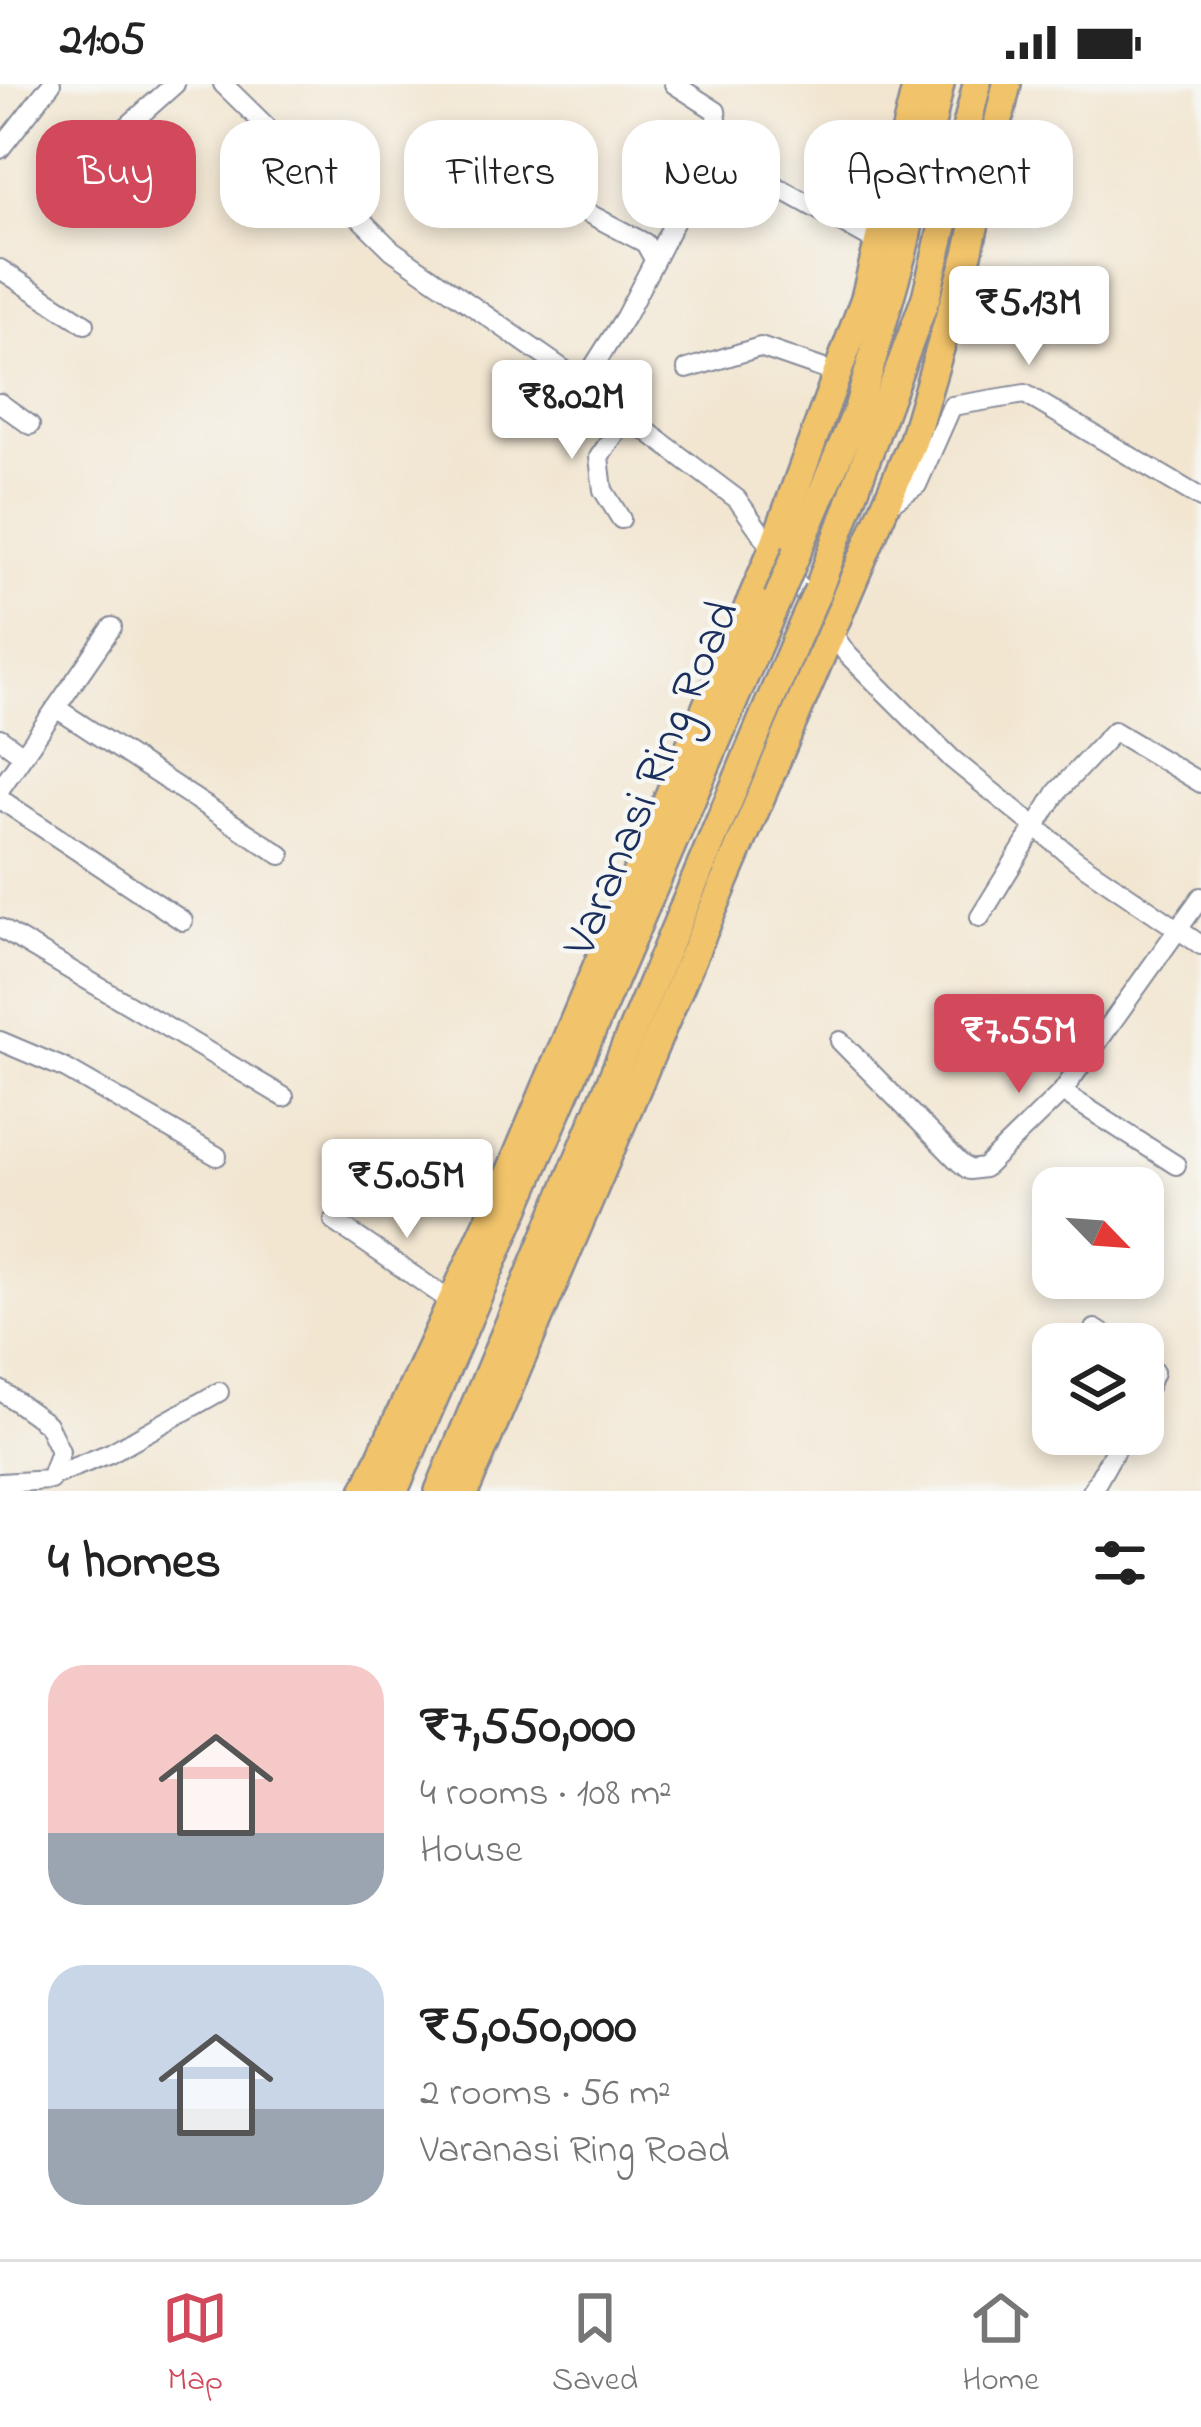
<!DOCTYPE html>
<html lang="en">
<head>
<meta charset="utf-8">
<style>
	:root { --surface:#fff; --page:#f2f2f2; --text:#222; --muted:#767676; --line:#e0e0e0; --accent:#d1495b }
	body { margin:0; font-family:"Indie Flower",sans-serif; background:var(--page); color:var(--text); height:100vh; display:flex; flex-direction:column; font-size:45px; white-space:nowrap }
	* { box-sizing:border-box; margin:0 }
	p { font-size:39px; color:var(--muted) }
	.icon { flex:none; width:66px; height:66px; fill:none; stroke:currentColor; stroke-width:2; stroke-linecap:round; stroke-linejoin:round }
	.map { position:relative; height:1407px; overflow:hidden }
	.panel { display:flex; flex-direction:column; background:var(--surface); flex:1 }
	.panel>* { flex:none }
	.hud { position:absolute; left:36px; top:36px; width:1131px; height:108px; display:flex; gap:24px }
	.needle { width:78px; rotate:115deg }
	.controls { position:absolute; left:1032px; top:1083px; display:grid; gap:24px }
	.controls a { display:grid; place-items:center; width:132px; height:132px; border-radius:24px; background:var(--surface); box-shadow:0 6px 18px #0003; font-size:60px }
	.price { position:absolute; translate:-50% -102px; padding:0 27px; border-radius:12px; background:#fff; color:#222; font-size:39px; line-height:78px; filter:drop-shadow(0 3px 6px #0008) }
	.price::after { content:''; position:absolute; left:50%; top:72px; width:36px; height:27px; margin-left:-18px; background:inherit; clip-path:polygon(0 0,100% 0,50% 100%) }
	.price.on { background:var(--accent); color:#fff }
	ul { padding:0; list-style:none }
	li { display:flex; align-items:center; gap:36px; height:300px; padding:0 48px }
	li span { display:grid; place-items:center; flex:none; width:336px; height:240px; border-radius:36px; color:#555 }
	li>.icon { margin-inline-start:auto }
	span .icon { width:144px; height:144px; fill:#fffc; stroke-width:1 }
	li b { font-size:51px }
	h2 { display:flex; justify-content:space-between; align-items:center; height:144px; padding:0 48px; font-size:51px }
	.pill { padding:0 42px; border-radius:36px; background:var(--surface); box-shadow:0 6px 18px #0003; font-size:42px; line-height:108px }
	.pill.on { background:var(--accent); color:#fff }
	.status { display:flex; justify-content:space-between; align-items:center; height:84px; padding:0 60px; background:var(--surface); direction:ltr }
	.status svg { height:33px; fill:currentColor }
	.tab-bar { display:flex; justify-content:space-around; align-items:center; height:168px; border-top:3px solid var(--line); background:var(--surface); font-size:33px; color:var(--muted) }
	.tab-bar a { display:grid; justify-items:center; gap:6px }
	.tab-bar .on { color:var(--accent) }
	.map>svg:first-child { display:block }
</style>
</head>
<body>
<div class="status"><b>21:05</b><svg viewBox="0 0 49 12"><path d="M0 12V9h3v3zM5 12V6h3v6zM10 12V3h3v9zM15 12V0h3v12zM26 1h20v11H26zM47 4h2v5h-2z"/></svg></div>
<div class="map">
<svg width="1201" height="1407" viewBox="0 0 1201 1407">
	<rect width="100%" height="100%" fill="#f6f6f2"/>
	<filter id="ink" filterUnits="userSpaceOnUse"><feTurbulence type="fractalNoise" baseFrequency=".00833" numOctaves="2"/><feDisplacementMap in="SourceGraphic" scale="24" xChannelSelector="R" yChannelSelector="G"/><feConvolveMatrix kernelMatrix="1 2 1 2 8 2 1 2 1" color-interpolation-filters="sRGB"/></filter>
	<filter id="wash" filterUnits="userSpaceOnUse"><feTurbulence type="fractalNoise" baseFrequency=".004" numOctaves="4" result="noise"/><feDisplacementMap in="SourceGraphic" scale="48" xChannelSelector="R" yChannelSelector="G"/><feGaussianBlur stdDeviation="2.7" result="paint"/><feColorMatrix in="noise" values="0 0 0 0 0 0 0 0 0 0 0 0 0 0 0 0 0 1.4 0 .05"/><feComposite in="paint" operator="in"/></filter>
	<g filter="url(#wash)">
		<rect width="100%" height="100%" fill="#f2e6d1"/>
	</g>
	<g filter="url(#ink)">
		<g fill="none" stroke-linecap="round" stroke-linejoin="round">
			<g stroke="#868a98" stroke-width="22">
				<g id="minor">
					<path d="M223 0 392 166 583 299 737 415 847 570 952 675 1076 776 1201 861"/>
					<path d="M0 65 51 0"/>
					<path d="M711 66 878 159"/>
					<path d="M534 101 645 159 654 175"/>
					<path d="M58 104 175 0"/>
					<path d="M0 185 85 240"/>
					<path d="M687 285 760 263 838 290"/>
					<path d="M583 299 625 233 719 52 716 27 674 0"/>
					<path d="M0 319 30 341"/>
					<path d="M885 423 917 401 952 322 1025 310 1201 414"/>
					<path d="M621 435 603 406 599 373 628 331"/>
					<path d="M56 624 281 771"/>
					<path d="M0 654 23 671"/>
					<path d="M0 705 112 543"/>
					<path d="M0 715 183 837"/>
					<path d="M980 833 1057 708 1114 647 1201 699"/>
					<path d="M0 844 284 1013"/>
					<path d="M0 957 66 985 217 1072"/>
					<path d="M840 957 959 1078 969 1086 984 1084 1062 1008 1201 813"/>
					<path d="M1062 1008 1176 1081"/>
					<path d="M334 1137 452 1218"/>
					<path d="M1095 1245 1119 1260"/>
					<path d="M1143 1275 1154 1288 1143 1315"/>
					<path d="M0 1306 47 1340 60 1367 50 1396 0 1399"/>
					<path d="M55 1391 110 1369 219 1308"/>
					<path d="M1092 1407 1124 1350"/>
				</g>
			</g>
			<g stroke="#868a98" stroke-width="32">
				<g id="highway">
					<path d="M797 468 858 325 903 167 940 0"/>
					<path d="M818 506 926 213 977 0"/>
					<path d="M365 1407 501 1110 772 467 865 214 917 0"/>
					<path d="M394 1407 778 514"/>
					<path d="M439 1407 795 558"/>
					<path d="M465 1407 913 356 968 170 1007 0"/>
				</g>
			</g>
			<use href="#minor" stroke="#fff" stroke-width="18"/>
			<use href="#highway" stroke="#f1c36a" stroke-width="27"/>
			<g stroke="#868a98" stroke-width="32" stroke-linecap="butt">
				<g id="highway-bridge">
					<path d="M778 514 797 468"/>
					<path d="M795 558 818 506"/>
				</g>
			</g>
			<use href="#highway-bridge" stroke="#f1c36a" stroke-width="27"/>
		</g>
	</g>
	<g text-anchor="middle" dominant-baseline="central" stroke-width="9" stroke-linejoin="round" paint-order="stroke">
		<g font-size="48" fill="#1b2f5e" stroke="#f6f6f2">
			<text transform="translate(653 695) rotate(-67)">Varanasi Ring Road</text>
		</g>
	</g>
</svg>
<div class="controls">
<a><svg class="needle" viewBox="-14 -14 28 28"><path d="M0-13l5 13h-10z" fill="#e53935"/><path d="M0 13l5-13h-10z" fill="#767676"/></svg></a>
<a><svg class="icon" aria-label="layers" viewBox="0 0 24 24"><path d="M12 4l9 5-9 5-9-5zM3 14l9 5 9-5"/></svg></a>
</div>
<b class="price" style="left:1029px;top:284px">₹5.13M</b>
<b class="price" style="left:572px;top:378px">₹8.02M</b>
<b class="price on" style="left:1019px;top:1012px">₹7.55M</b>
<b class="price" style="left:407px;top:1157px">₹5.05M</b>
<div class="hud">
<a class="pill on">Buy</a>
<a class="pill">Rent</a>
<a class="pill">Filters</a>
<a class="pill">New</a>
<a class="pill">Apartment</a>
</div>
</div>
<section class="panel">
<h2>4 homes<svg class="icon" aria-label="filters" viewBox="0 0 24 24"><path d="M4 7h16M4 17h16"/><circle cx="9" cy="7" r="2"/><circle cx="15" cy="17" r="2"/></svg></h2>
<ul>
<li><span style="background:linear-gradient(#f6c9c9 70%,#9aa5b1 0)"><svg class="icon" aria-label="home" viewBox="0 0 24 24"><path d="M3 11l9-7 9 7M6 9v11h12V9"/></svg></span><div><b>₹7,550,000</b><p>4 rooms · 108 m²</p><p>House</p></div></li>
<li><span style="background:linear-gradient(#c9d6e8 60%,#9aa5b1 0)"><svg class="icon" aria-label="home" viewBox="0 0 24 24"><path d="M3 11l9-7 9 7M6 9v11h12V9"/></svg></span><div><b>₹5,050,000</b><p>2 rooms · 56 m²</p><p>Varanasi Ring Road</p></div></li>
</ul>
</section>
<nav class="tab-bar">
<a class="on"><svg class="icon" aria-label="map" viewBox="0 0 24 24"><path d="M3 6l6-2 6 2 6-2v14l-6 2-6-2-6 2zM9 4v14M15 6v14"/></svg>Map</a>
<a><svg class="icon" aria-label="saved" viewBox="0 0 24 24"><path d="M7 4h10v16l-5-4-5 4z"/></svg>Saved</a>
<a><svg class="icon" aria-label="home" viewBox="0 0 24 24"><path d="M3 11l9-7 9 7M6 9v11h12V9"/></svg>Home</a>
</nav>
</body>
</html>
